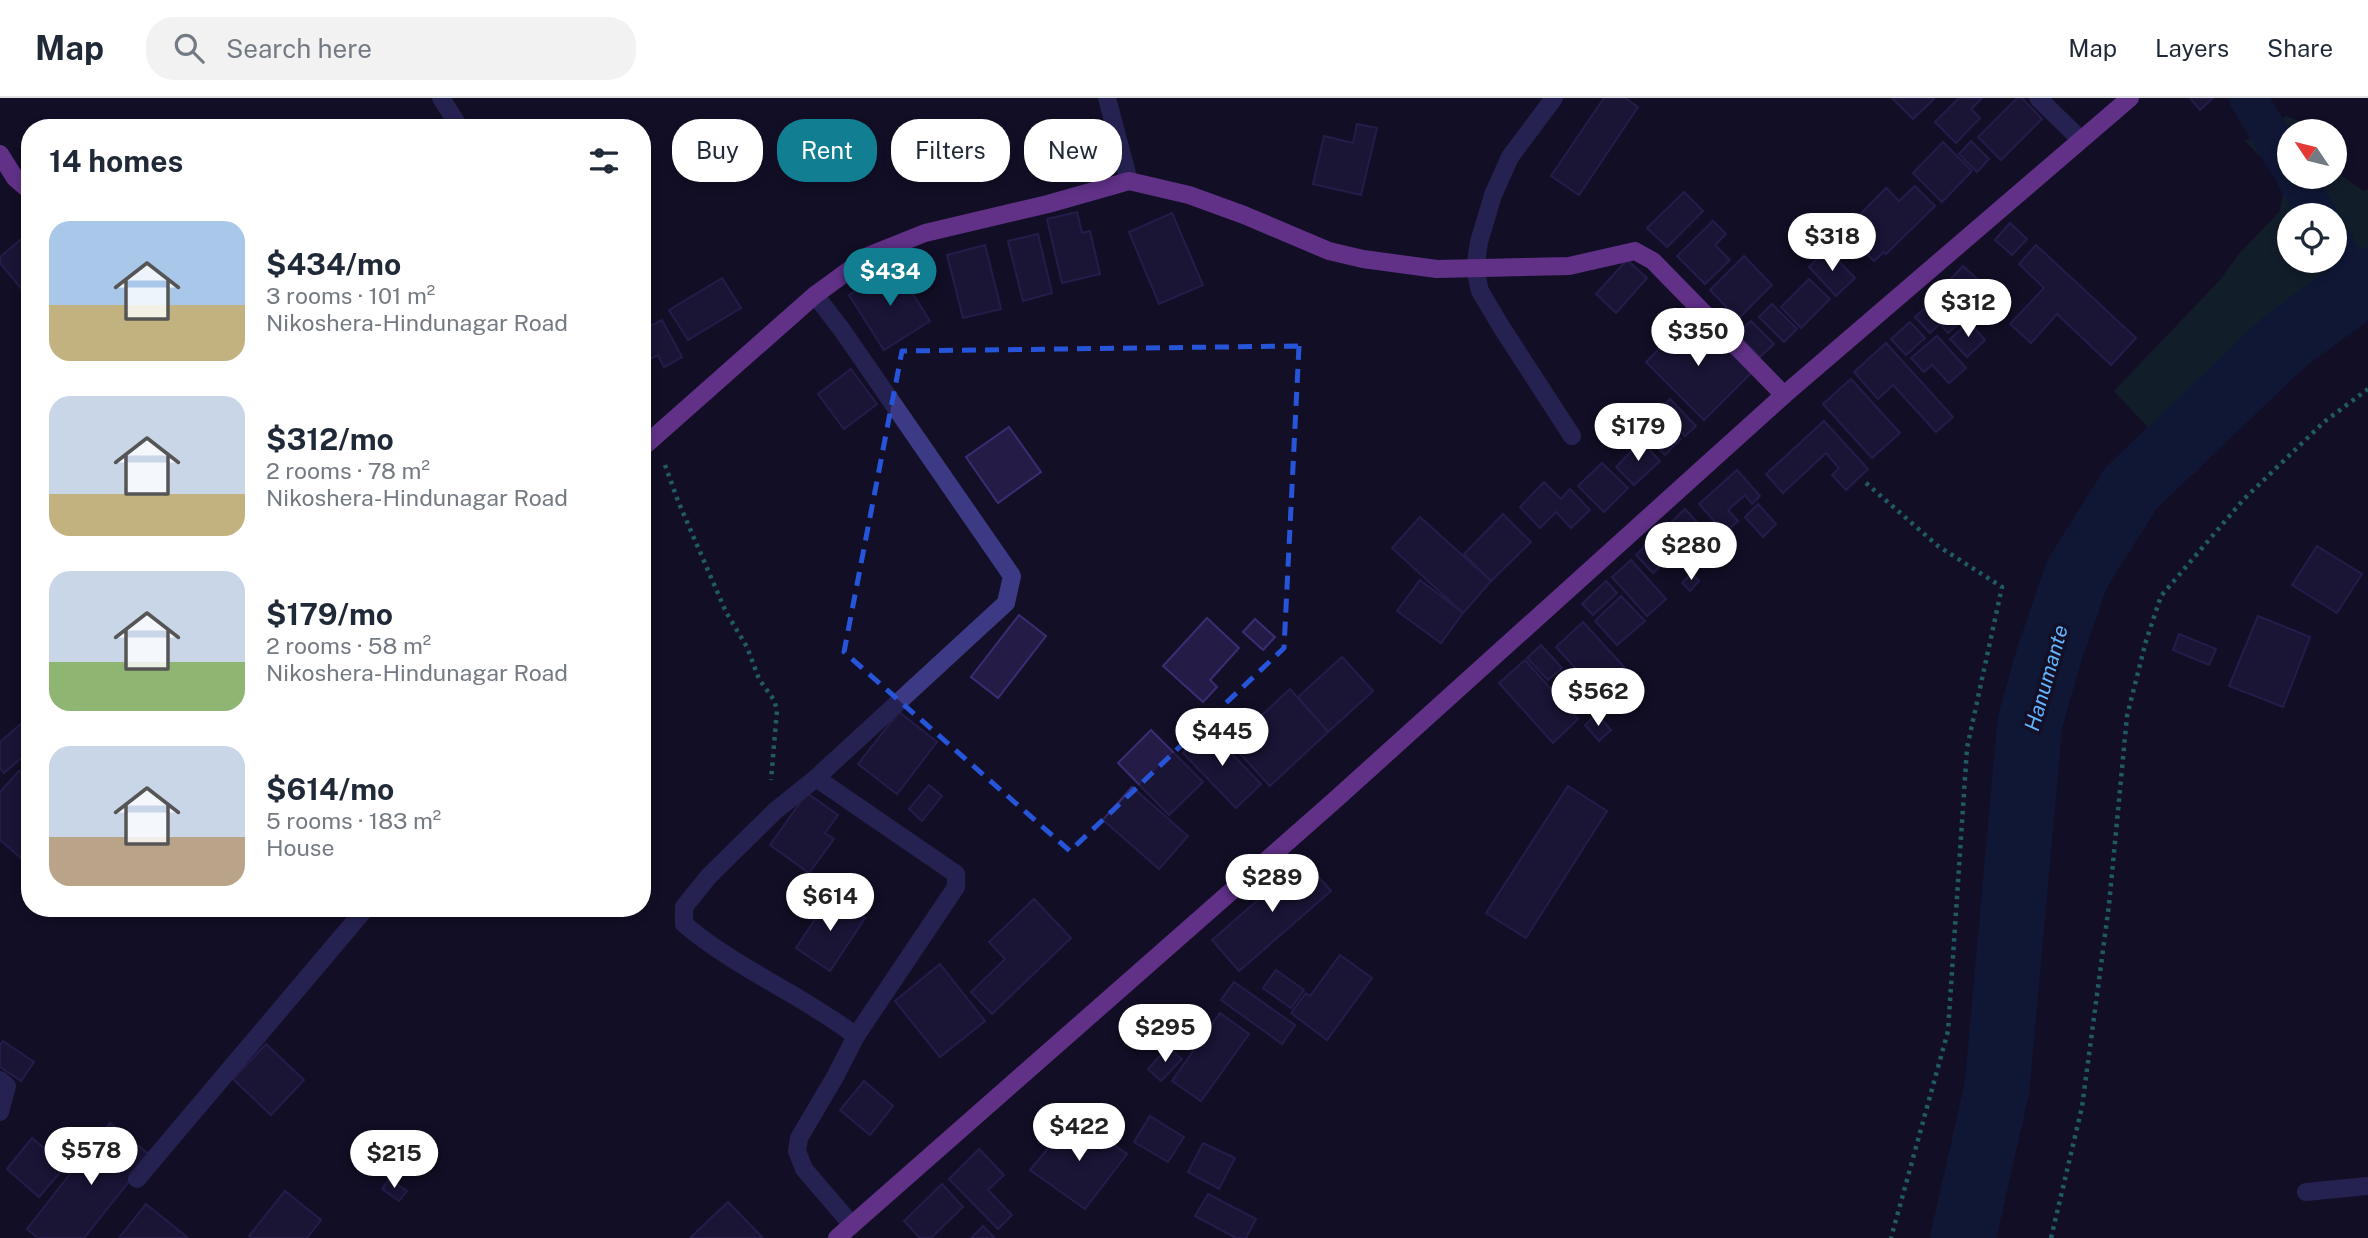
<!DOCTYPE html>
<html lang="en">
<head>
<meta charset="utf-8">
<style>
	:root { --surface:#fff; --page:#f2f2f3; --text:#1f2937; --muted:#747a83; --line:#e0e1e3; --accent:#117e91 }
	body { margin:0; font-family:"Public Sans",sans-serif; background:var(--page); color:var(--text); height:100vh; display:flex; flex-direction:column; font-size:26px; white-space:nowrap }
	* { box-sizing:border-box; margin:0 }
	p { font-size:23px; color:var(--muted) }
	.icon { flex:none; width:38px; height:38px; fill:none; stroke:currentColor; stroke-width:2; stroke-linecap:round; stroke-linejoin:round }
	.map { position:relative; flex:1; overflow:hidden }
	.details { position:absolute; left:21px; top:21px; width:630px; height:798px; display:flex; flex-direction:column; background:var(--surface); border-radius:28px; box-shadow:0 4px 10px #0003 }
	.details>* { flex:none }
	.guide { position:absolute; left:672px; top:21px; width:665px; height:63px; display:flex; gap:14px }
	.needle { width:46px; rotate:305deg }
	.buttons { position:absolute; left:2277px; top:21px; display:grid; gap:14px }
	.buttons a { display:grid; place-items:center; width:70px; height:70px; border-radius:50%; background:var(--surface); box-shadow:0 4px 10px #0003; font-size:35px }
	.price { position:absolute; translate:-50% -60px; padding:0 16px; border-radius:24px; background:#fff; color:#222; font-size:23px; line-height:46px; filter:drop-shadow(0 2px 4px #0008) }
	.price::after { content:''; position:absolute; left:50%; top:42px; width:21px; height:16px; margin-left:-10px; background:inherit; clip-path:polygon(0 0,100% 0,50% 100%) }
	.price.current { background:var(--accent); color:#fff }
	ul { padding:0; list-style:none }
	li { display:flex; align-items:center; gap:21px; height:175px; padding:0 28px }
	li span { display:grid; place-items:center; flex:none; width:196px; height:140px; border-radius:21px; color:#555 }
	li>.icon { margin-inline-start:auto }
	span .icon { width:84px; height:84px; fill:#fffc; stroke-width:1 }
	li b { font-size:30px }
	h2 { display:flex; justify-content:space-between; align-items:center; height:84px; padding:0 28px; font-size:30px }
	.tag { padding:0 24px; border-radius:28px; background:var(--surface); box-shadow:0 4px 10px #0003; font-size:24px; line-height:63px }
	.tag.current { background:var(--accent); color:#fff }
	header { display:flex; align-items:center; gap:42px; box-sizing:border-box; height:98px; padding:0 35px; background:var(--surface); border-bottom:2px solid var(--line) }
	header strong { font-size:33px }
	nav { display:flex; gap:38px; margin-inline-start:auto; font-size:24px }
	.search { width:490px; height:63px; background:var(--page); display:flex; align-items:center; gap:18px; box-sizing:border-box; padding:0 24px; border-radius:28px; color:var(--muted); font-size:26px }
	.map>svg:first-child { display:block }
</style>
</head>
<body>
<header>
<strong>Map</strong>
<div class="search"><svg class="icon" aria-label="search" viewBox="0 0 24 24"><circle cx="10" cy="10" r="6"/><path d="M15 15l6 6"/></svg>Search here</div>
<nav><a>Map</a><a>Layers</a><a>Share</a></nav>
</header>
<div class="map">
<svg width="2368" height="1140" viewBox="0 0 2368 1140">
	<rect width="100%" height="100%" fill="#130f26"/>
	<path fill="#12302f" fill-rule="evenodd" d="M2286 18 2314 29 2316 33H2289V79H2334L2335 64 2342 78 2363 93 2368 91V219L2335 236 2255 303 2193 377 2114 293 2220 182 2238 157 2280 113 2285 83 2245 43ZM2289 117H2334V163H2289Z"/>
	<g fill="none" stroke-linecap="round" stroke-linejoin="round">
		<g stroke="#0c2248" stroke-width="38">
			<path d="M2248 0 2289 68"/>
			<path d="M2295 79 2318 117"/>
			<path d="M2334 145 2359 188"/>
		</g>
		<path stroke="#0c2248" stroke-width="65" d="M1963 1140 1997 990 2030 624 2049 557 2077 476 2131 390 2284 244 2368 182"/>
	</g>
	<g fill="#241b47" stroke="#3b2d73" stroke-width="2">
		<path d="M1604 0H1625L1638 9 1579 97 1551 78Z"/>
		<path d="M1892 0H1933L1934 1 1913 21Z"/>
		<path d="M1959 0H1982L1971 11 1980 20 1956 45 1935 24Z"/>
		<path d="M2017 0H2022L2042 21 2001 62 1978 39Z"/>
		<path d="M2190 0H2213L2200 12Z"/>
		<path d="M1357 26 1377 30 1361 97 1313 86 1324 38 1353 45Z"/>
		<path d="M1971 43 1989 61 1977 74 1959 56Z"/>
		<path d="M1943 44 1972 73 1942 104 1913 75Z"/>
		<path d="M1915 88 1935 108 1886 156 1884 154 1874 163 1844 133 1886 90 1899 103Z"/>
		<path d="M1684 94 1703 113 1667 149 1647 130Z"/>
		<path d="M1077 114 1082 135 1090 133 1100 176 1062 185 1047 121Z"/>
		<path d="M1172 115 1203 187 1159 206 1129 134Z"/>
		<path d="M1713 123 1726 136 1715 147 1730 162 1705 186 1677 158Z"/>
		<path d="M2010 125 2027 141 2012 157 1995 142Z"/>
		<path d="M30 134V201L0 165V159Z"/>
		<path d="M1038 136 1052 195 1023 203 1008 143Z"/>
		<path d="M985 147 1001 211 963 220 947 157Z"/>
		<path d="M2036 147 2136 240 2111 267 2057 216 2031 245 2010 226 2044 190 2019 166Z"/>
		<path d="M1827 151 1855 180 1836 198 1809 169Z"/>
		<path d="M1744 158 1772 187 1738 221 1710 192Z"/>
		<path d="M1627 162 1647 180 1616 215 1596 196Z"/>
		<path d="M895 168 930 223 884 252 849 197Z"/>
		<path d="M1963 168 1996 198 1978 218 1945 187Z"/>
		<path d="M722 180 741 210 688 242 669 212Z"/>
		<path d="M1809 181 1830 201 1801 230 1781 209Z"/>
		<path d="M1942 194 1965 220 1948 235 1940 226 1930 235 1915 219Z"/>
		<path d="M1772 206 1797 231 1784 244 1759 219Z"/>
		<path d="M1693 217 1751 275 1704 322 1646 264Z"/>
		<path d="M662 222 682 259 664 269 658 257 642 265V232Z"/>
		<path d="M1751 223 1774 246 1760 259 1737 236Z"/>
		<path d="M1910 224 1925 240 1906 257 1891 241Z"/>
		<path d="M1969 224 1985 242 1967 259 1950 241Z"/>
		<path d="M1937 238 1966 270 1949 285 1932 267 1924 274 1911 260Z"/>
		<path d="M1886 245 1953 319 1936 334 1893 287 1878 301 1854 274Z"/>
		<path d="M851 271 877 306 844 331 818 296Z"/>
		<path d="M1851 281 1900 335 1872 360 1823 306Z"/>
		<path d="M1670 301 1696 328 1685 338 1659 312Z"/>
		<path d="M1662 322 1681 341 1665 357 1646 338Z"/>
		<path d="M1824 323 1868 371 1846 392 1832 377 1839 370 1826 355 1783 395 1766 376Z"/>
		<path d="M1009 329 1041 374 998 405 966 359Z"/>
		<path d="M1641 343 1660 363 1634 387 1616 369Z"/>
		<path d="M1602 365 1628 390 1604 414 1578 388Z"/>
		<path d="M1737 372 1760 398 1752 406 1745 397 1728 412 1738 423 1725 435 1699 406Z"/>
		<path d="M1544 384 1561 401 1570 391 1590 412 1571 430 1556 414 1540 430 1520 409Z"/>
		<path d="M1758 406 1776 426 1763 439 1745 419Z"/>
		<path d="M1685 411 1708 436 1701 443 1710 453 1693 469 1661 434Z"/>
		<path d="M1503 416 1531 444 1491 483 1464 456Z"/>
		<path d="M1420 419 1491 483 1463 515 1392 450Z"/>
		<path d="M1655 438 1672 457 1653 475 1636 457Z"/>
		<path d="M2317 448 2362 476 2337 515 2292 487Z"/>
		<path d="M1631 462 1666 501 1647 518 1612 479Z"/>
		<path d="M1692 475 1699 483 1690 493 1682 485Z"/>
		<path d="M1420 482 1463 515 1441 545 1397 513Z"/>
		<path d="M1606 483 1617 495 1593 517 1582 506Z"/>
		<path d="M1621 498 1645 523 1617 547 1595 523Z"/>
		<path d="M1019 517 1046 538 998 600 971 579Z"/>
		<path d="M2258 518 2310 539 2283 609 2229 588Z"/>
		<path d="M1207 520 1239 550 1210 582 1217 589 1203 604 1163 568Z"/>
		<path d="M1255 521 1275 539 1263 552 1243 534Z"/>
		<path d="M1583 524 1624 569 1597 593 1556 549Z"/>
		<path d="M2179 536 2216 551 2209 567 2173 552Z"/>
		<path d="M1541 547 1562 570 1548 582 1527 560Z"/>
		<path d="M1342 559 1373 593 1328 634 1298 599Z"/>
		<path d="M1525 562 1578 621 1553 645 1499 585Z"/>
		<path d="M1290 591 1328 634 1270 688 1231 646Z"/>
		<path d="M899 614 937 644 897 696 858 666Z"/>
		<path d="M1597 616 1611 632 1599 643 1585 627Z"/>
		<path d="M30 618V652L4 675 0 670V644Z"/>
		<path d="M1208 631 1261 686 1236 710 1183 655Z"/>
		<path d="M1151 632 1203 684 1169 717 1118 665Z"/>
		<path d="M19 673 30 683V753L22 761 0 742V694Z"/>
		<path d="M929 687 942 698 922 723 909 711Z"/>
		<path d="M1568 688 1607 713 1526 840 1486 815Z"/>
		<path d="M1132 689 1188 738 1159 771 1103 722Z"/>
		<path d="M807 695 838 717 825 735 834 741 809 775 770 747Z"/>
		<path d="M1301 759 1331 793 1239 873 1212 842 1283 780 1280 776Z"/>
		<path d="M831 797 865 820 830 873 796 850Z"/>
		<path d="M1034 801 1071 840 992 916 971 894 1005 861 989 844Z"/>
		<path d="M1340 857 1372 880 1327 942 1291 915 1306 895 1310 898Z"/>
		<path d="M940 866 985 923 940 959 895 903Z"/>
		<path d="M1276 872 1304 892 1291 910 1263 890Z"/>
		<path d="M1234 884 1295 927 1282 946 1221 902Z"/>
		<path d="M1220 915 1249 936 1201 1003 1172 983Z"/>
		<path d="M3 943 34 964 21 983 0 969V947Z"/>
		<path d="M266 946 304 982 271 1017 233 981Z"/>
		<path d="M1168 949 1182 961 1161 983 1148 971Z"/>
		<path d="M864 983 893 1008 870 1037 840 1012Z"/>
		<path d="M1150 1018 1184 1039 1168 1064 1134 1044Z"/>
		<path d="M1074 1019 1127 1056 1085 1111 1030 1072Z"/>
		<path d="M110 1025 150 1057 84 1140H38L27 1131Z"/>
		<path d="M58 1034 79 1052 39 1099 7 1071 32 1040 44 1050Z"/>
		<path d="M1203 1045 1235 1060 1219 1091 1188 1074Z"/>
		<path d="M979 1051 1004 1077 988 1092 1012 1117 998 1131 949 1081Z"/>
		<path d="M389 1081 407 1093 399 1103 382 1091Z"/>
		<path d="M942 1086 963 1109 931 1140H920L904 1123Z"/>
		<path d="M285 1093 321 1122 307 1140H252L249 1138Z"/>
		<path d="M1208 1096 1256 1121 1246 1140H1236L1195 1118Z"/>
		<path d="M728 1104 763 1140H690Z"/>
		<path d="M146 1106 187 1139V1140H119Z"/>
		<path d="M983 1128 995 1140H971Z"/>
	</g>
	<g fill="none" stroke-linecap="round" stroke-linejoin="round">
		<g stroke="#2fb8b0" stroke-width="4.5" stroke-dasharray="3.5 5" stroke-linecap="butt">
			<path d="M665 367 678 403 726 514 747 549 759 581 774 602 777 612 771 682"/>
			<path d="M1866 385 1938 448 2002 489 1967 650 1948 933 1891 1140"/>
			<path d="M2051 1140 2082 1009 2109 807 2127 618 2146 543 2161 498 2244 401 2324 324 2368 291"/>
		</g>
		<g stroke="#3d3a85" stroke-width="18">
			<path d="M441 0 460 30"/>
			<path d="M1107 0 1129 83"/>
			<path d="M1554 0 1510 59 1493 97 1479 144 1475 171 1480 193 1502 230 1572 338"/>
			<path d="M2038 0 2080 41"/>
			<path d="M815 197 842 232 1012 478 1006 505 816 680 775 713 709 778 684 809V826C737 871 801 896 856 938L835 979 799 1040 797 1053 804 1071 852 1127"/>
			<path d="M816 680 956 776V789L856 938"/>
			<path d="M0 982 7 988 0 1014"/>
			<path d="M137 1081 366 810"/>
			<path d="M2306 1094 2368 1088"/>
		</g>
		<g stroke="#c25bff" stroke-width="18">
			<path d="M0 56 15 80 30 93"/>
			<path d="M642 350 815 197 870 157 925 135 1048 106 1129 83 1189 97 1244 117 1329 153 1363 161 1437 171 1569 168 1635 153 1653 163 1784 297"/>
			<path d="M837 1140 1335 702 1784 297 2130 0"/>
		</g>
	</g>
	<path d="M0 0H2368V1140H0ZM1299 248 1284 550 1070 753 844 554 902 253Z" fill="#130f26" fill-opacity=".55" fill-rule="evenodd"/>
	<path fill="none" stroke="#2655da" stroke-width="5" stroke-dasharray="14 9" stroke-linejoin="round" d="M1299 248 1284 550 1070 753 844 554 902 253Z"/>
	<g text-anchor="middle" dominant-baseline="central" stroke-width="7" stroke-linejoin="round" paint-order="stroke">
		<g font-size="21" font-style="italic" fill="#62b6ff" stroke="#130f26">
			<text transform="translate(2046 580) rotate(-74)">Hanumante</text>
		</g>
	</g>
</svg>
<div class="buttons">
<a><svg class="needle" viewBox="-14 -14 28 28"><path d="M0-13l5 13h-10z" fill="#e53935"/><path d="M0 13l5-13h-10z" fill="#747a83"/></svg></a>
<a><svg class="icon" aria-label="locate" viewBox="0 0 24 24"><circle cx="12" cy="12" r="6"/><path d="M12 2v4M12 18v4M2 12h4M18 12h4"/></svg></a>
</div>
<b class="price" style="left:1832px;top:175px">$318</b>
<b class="price current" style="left:890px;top:210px">$434</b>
<b class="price" style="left:1968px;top:241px">$312</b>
<b class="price" style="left:1698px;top:270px">$350</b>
<b class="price" style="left:1638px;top:365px">$179</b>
<b class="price" style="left:1691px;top:484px">$280</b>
<b class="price" style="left:1598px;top:630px">$562</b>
<b class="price" style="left:1222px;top:670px">$445</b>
<b class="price" style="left:1272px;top:816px">$289</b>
<b class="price" style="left:830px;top:835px">$614</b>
<b class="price" style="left:1165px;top:966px">$295</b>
<b class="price" style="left:1079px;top:1065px">$422</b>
<b class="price" style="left:91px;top:1089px">$578</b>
<b class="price" style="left:394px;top:1092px">$215</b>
<div class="guide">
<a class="tag">Buy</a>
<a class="tag current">Rent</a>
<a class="tag">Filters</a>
<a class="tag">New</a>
</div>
<section class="details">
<h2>14 homes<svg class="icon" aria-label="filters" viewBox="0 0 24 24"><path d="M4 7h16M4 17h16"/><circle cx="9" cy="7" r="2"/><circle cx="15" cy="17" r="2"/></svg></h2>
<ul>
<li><span style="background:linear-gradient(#a9c7e8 60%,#c2b280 0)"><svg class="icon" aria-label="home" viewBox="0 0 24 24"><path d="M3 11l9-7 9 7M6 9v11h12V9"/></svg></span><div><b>$434/mo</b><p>3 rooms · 101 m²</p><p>Nikoshera-Hindunagar Road</p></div></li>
<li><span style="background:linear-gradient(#c9d6e8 70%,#c2b280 0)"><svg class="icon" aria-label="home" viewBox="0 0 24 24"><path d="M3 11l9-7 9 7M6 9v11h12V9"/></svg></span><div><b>$312/mo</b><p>2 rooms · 78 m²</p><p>Nikoshera-Hindunagar Road</p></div></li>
<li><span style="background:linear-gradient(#c9d6e8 65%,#8fb573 0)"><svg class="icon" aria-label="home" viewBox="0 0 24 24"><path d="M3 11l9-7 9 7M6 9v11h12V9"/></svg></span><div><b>$179/mo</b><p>2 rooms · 58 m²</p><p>Nikoshera-Hindunagar Road</p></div></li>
<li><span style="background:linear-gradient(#c9d6e8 65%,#b9a48a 0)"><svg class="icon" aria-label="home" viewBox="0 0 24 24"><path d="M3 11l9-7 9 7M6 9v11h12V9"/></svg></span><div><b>$614/mo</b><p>5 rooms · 183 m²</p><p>House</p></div></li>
</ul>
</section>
</div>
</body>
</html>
